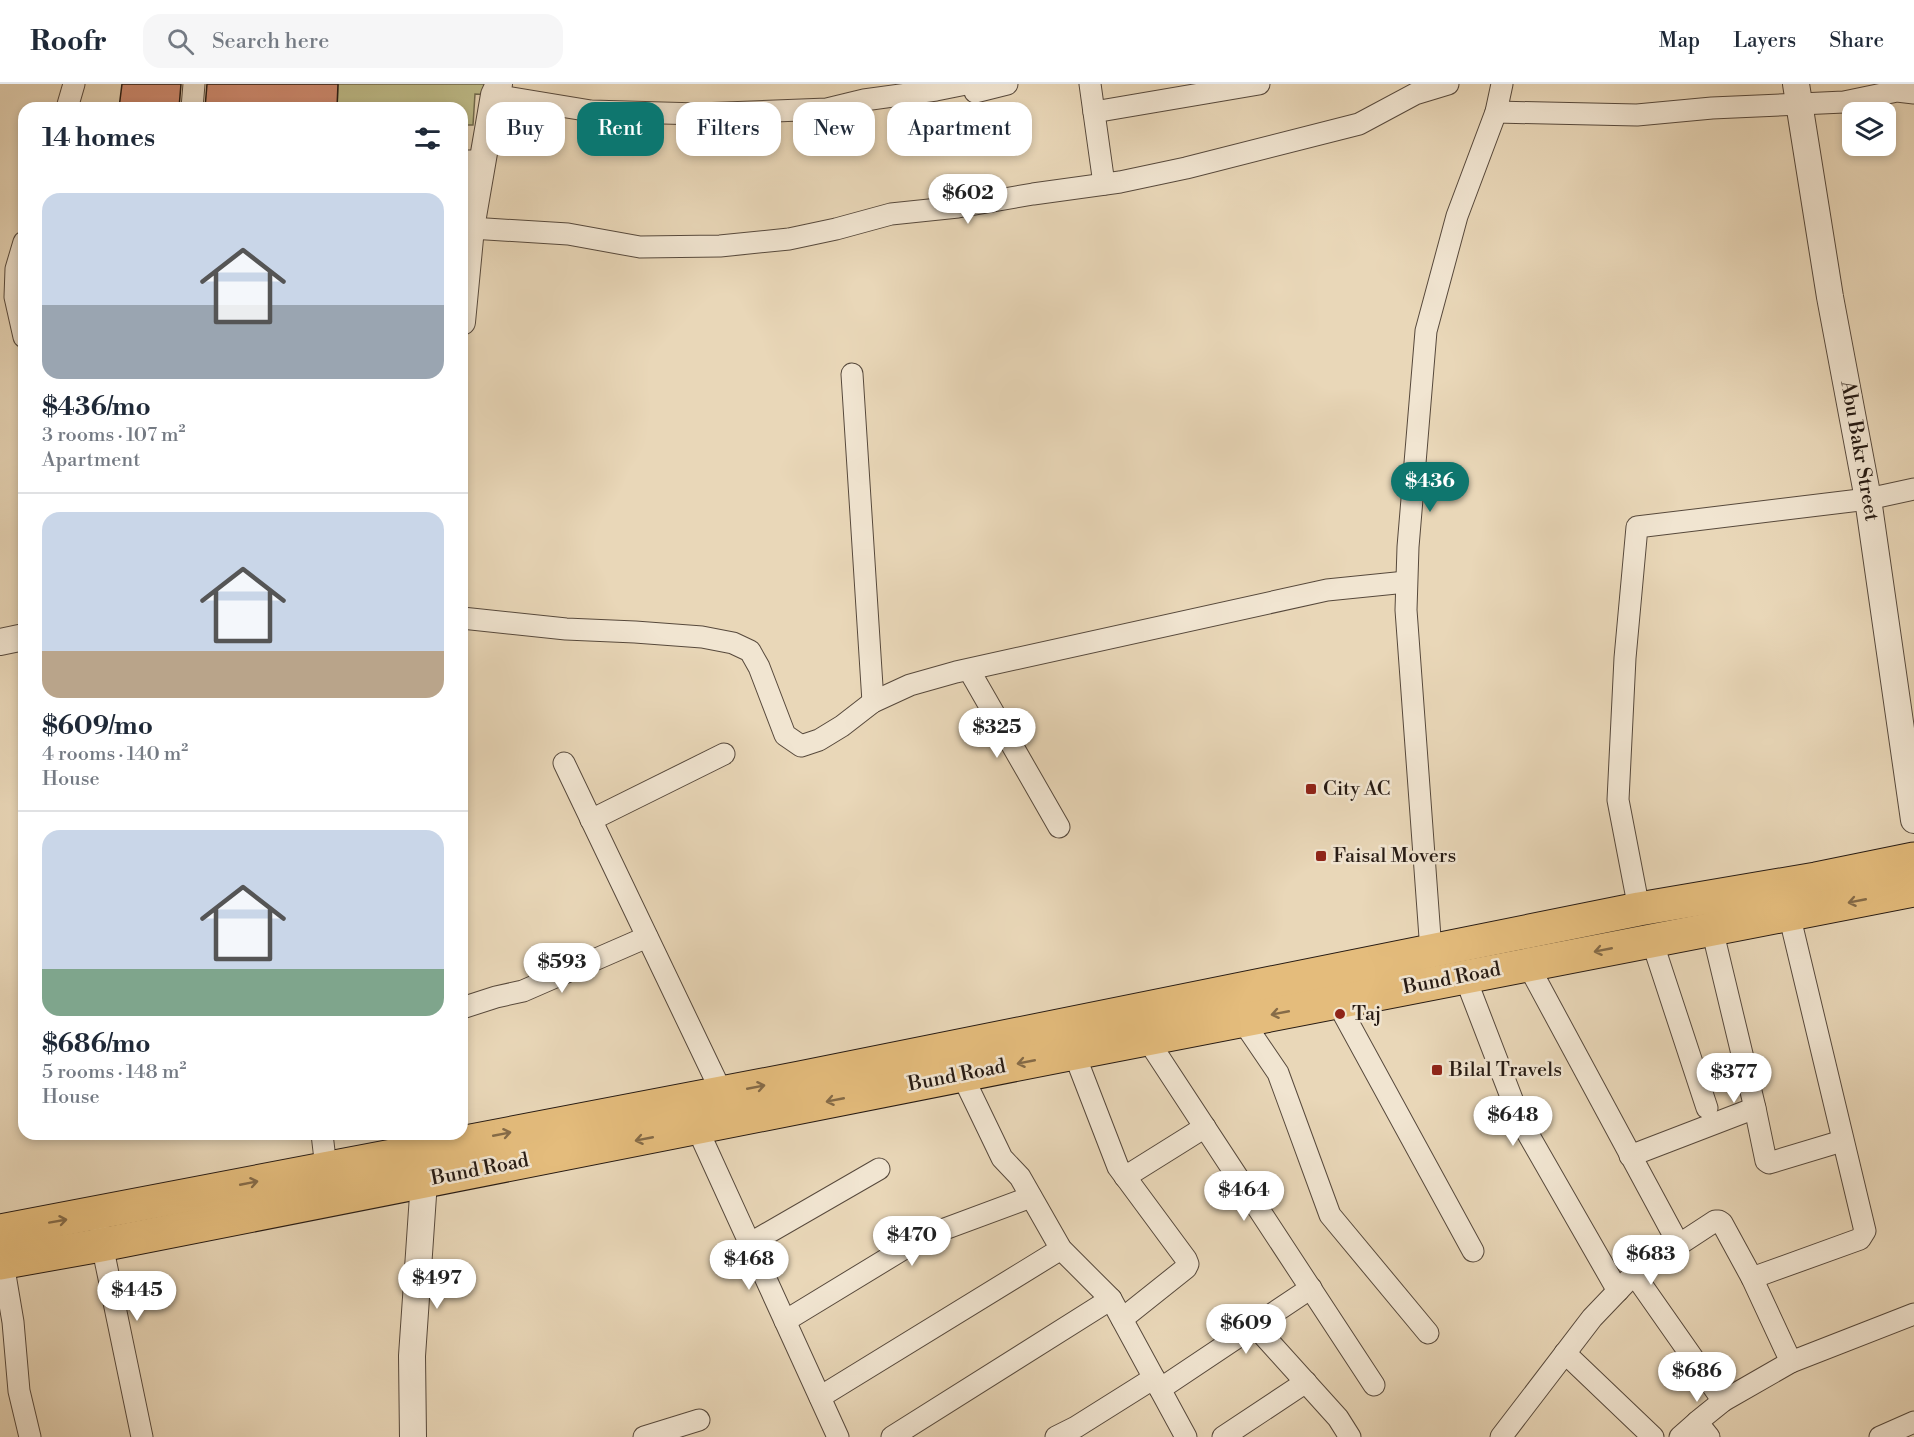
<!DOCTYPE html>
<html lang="en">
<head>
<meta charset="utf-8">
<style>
	:root { --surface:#fff; --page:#f6f6f7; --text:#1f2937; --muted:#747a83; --line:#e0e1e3; --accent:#0f766e }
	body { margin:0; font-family:"Libre Bodoni",serif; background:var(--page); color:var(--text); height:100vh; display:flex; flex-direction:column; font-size:22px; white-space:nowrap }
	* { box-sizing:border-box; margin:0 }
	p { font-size:20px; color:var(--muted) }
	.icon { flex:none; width:33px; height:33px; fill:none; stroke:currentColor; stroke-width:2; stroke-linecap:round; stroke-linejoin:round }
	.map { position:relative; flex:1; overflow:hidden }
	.drawer { position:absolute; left:18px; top:18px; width:450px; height:1038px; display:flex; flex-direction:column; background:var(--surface); border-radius:18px; box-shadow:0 3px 9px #0003 }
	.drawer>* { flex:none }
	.guide { position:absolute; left:486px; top:18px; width:570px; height:54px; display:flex; gap:12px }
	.controls { position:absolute; left:1842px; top:18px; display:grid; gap:12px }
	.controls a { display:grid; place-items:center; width:54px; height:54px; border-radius:12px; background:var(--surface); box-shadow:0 3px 9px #0003; font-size:30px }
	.price { position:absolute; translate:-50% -51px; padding:0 14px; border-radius:21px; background:#fff; color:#222; font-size:20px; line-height:39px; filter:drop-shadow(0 2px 3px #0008) }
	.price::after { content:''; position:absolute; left:50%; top:36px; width:18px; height:14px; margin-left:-9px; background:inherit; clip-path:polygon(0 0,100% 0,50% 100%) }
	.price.on { background:var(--accent); color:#fff }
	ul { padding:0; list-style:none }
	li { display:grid; align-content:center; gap:12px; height:318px; padding:0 24px }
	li+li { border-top:2px solid var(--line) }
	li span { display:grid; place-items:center; height:186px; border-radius:18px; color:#555 }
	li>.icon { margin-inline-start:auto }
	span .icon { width:108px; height:108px; fill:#fffc; stroke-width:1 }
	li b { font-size:26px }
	h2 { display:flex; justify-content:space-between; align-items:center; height:72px; padding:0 24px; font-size:26px }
	.chip { padding:0 21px; border-radius:18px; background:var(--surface); box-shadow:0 3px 9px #0003; font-size:21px; line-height:54px }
	.chip.on { background:var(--accent); color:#fff }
	header { display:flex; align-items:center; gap:36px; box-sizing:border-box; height:84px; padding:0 30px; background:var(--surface); border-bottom:2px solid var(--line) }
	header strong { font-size:28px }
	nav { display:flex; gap:33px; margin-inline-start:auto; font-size:21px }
	.search { width:420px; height:54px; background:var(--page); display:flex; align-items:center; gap:15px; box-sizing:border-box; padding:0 21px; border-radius:18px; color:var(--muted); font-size:22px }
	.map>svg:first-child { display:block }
</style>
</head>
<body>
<header>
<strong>Roofr</strong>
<div class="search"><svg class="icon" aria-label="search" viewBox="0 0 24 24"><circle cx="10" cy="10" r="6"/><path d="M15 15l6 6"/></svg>Search here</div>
<nav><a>Map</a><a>Layers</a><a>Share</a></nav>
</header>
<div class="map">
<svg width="1914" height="1353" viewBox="0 0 1914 1353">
	<rect width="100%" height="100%" fill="#e9d7b8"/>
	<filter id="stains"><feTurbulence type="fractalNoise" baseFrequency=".00333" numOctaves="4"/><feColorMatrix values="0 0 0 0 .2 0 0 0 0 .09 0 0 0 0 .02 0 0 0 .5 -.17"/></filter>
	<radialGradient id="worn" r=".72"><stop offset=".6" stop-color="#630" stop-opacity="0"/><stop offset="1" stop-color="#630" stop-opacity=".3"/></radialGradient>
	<path fill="#bebc89" stroke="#726b4e" stroke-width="1.5" d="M338 0H499L494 11 475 10 473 41H462V24H337Z"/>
	<g fill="#d18c72" stroke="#261a13" stroke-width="1.5">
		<path d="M122 0H181L179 24H119Z"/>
		<path d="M207 0H338L337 24H205Z"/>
	</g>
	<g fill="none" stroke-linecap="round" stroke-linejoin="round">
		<g stroke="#57493c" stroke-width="23">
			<g id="minor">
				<path d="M973 0 975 8 1007 0"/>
				<path d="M1090 0 1104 100"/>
				<path d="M494 11 591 27 699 30 827 25 864 16 936 6 966 0"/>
				<path d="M67 24 74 0"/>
				<path d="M192 24 194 0"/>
				<path d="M1094 28 1259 0"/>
				<path d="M1496 28 1637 31 1712 24 1844 18 1897 7 1914 9"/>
				<path d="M462 77H482"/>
				<path d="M471 144 568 150 640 163 720 162 789 155 836 145 891 130 958 123 1033 110 1120 98 1186 84 1359 40 1415 10 1448 0"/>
				<path d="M24 158 16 185 15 213 24 253"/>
				<path d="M852 290 873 618"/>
				<path d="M462 534 566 545 635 548 702 553 733 559 750 567 759 583 785 651 801 662 819 656 842 642 873 618 910 601 956 588 1327 506 1406 498"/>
				<path d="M969 586 1059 743"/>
				<path d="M564 679 722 1009"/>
				<path d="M591 736 724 670"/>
				<path d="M1639 825 1618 716 1625 574 1637 443 1868 415 1914 405"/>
				<path d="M1712 845 1755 1024 1766 1077 1769 1079 1842 1057"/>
				<path d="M1652 857 1707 1024"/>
				<path d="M1431 867 1406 526 1408 463 1426 247 1457 132 1496 28 1502 0"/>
				<path d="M1528 881 1679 1161"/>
				<path d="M1465 893 1520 1036 1618 1207"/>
				<path d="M1337 918 1473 1167"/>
				<path d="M462 924 496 913 523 907 647 853"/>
				<path d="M1242 936 1278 989 1330 1131 1428 1249"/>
				<path d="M1147 955 1374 1301"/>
				<path d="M1074 969 1118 1083 1186 1175 1188 1180 1186 1184 1122 1235"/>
				<path d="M962 991 1002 1074 1020 1093 1061 1165 1111 1215 1186 1353"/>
				<path d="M697 1044 838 1353"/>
				<path d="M322 1050 326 1084"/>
				<path d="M1630 1072 1755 1024"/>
				<path d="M1125 1093 1205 1043"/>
				<path d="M100 1151 142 1353"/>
				<path d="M749 1160 879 1085"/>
				<path d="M3 1179 13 1238 19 1307 30 1353"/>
				<path d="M1634 1190 1723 1317"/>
				<path d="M1752 1194 1860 1155 1865 1147 1789 830"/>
				<path d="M785 1237 923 1153 1031 1113"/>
				<path d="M1255 1242 1338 1334 1350 1353"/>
				<path d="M1565 1269 1653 1353"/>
				<path d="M1160 1305 1311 1204"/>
				<path d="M820 1313 1061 1165"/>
				<path d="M1697 1338 1723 1317 1791 1278 1914 1230"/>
				<path d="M644 1353 699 1336"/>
				<path d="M892 1353 1111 1215"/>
				<path d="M1056 1353 1076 1343 1154 1294"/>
				<path d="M1223 1353 1306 1298"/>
				<path d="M1501 1353 1592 1234 1634 1190 1715 1137H1719L1722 1139 1752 1194 1791 1278"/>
				<path d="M1680 1353 1697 1338 1709 1353"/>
				<path d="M1880 1353 1914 1338"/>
			</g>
		</g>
		<g stroke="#57493c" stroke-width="28">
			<g id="tertiary">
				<path d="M1796 0 1830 213 1868 415 1914 736"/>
				<path d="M462 238 471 144 494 11 499 0"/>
				<path d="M0 558 24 553"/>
				<path d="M413 1353 412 1272 424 1097"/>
			</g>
		</g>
		<g stroke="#261a13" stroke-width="35">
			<g id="primary">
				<path d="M0 1147 800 994 1639 825 1816 795 1914 775"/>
				<path d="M0 1179 101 1161 1074 969 1914 806"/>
			</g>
		</g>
		<use href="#minor" stroke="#f1e5d1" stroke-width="21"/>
		<use href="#tertiary" stroke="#f1e5d1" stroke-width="26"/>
		<use href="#primary" stroke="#e4bc7c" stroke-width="33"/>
	</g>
	<defs><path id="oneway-shaft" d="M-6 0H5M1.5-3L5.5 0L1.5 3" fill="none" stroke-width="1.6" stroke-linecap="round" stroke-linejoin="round" transform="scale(1.5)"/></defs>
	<g stroke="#856b48">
		<use href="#oneway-shaft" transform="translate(1857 817) rotate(169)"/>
		<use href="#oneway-shaft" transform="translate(1603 866) rotate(169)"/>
		<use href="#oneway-shaft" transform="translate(1280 929) rotate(169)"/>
		<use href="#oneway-shaft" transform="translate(1026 978) rotate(169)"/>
		<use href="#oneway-shaft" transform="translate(756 1003) rotate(-11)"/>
		<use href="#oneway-shaft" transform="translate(835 1016) rotate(169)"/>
		<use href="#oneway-shaft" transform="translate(502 1050) rotate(-11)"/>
		<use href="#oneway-shaft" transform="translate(644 1055) rotate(169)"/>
		<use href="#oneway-shaft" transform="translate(249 1099) rotate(-11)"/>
		<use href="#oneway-shaft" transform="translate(58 1137) rotate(-10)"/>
	</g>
	<g fill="#8f2418" stroke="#f1e5d1" stroke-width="2">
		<rect x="1305" y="699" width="12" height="12" rx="3"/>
		<rect x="1315" y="766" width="12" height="12" rx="3"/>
		<circle cx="1340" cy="930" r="6"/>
		<rect x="1431" y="980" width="12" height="12" rx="3"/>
	</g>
	<g text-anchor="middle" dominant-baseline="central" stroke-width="5" stroke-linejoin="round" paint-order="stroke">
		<g font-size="20" fill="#261a13" stroke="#f1e5d1">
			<text transform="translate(1859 367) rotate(80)">Abu Bakr Street</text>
			<text transform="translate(1452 895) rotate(-11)">Bund Road</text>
			<text transform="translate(957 992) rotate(-11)">Bund Road</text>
			<text transform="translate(480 1086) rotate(-11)">Bund Road</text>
		</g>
		<g font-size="20" fill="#261a13" stroke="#f1e5d1" text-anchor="start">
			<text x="1323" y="705">City AC</text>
			<text x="1333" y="772">Faisal Movers</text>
			<text x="1352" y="930">Taj</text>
			<text x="1449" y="986">Bilal Travels</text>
		</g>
	</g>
	<rect width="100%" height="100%" filter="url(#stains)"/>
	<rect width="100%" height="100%" fill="url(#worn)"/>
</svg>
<div class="controls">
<a><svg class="icon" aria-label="layers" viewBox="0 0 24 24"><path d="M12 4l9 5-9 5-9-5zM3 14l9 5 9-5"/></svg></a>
</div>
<b class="price" style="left:968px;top:141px">$602</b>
<b class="price on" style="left:1430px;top:429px">$436</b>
<b class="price" style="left:997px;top:675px">$325</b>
<b class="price" style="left:562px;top:910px">$593</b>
<b class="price" style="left:1734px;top:1020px">$377</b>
<b class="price" style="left:1513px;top:1063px">$648</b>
<b class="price" style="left:1244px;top:1138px">$464</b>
<b class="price" style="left:912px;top:1183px">$470</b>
<b class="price" style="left:1651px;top:1202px">$683</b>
<b class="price" style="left:749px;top:1207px">$468</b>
<b class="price" style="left:437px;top:1226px">$497</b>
<b class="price" style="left:137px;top:1238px">$445</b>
<b class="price" style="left:1246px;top:1271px">$609</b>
<b class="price" style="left:1697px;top:1319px">$686</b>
<div class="guide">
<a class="chip">Buy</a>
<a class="chip on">Rent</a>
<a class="chip">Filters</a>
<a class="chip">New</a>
<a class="chip">Apartment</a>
</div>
<section class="drawer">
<h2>14 homes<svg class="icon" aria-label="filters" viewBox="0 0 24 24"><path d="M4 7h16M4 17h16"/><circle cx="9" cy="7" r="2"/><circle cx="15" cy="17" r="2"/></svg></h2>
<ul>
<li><span style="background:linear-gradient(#c9d6e8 60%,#9aa5b1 0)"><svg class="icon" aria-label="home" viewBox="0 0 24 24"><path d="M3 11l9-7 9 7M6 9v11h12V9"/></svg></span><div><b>$436/mo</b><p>3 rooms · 107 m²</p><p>Apartment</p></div></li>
<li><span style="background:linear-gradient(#c9d6e8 75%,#b9a48a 0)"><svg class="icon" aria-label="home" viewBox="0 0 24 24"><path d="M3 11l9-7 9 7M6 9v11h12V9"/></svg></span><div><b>$609/mo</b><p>4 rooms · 140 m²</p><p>House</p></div></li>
<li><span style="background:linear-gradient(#c9d6e8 75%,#7fa58c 0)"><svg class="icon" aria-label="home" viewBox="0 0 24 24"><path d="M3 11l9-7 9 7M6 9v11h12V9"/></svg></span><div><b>$686/mo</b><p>5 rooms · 148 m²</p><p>House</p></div></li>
</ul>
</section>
</div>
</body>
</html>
